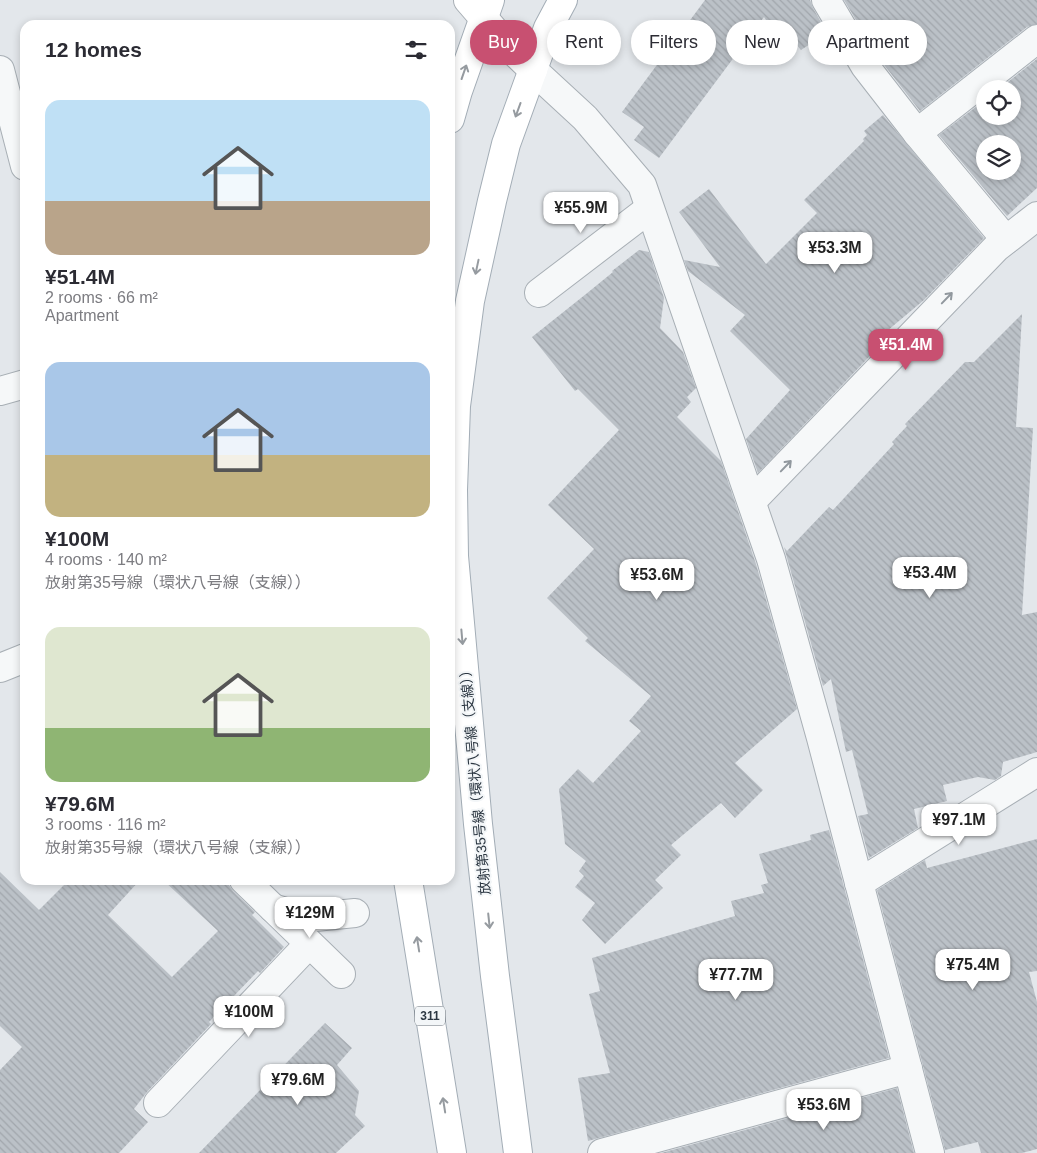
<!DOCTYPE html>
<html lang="en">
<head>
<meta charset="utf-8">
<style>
	:root { --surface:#fff; --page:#f7f7f7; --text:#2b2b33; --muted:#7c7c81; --accent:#c85071 }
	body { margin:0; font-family:Arial,"Noto Sans JP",sans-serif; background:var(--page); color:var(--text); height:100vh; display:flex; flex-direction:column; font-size:19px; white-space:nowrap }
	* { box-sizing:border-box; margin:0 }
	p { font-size:16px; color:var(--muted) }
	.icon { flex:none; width:28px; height:28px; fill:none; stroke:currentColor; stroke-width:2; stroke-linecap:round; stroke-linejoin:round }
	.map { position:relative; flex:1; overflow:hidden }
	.drawer { position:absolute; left:20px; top:20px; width:435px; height:865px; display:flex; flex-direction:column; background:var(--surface); border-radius:15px; box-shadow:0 2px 8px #0003 }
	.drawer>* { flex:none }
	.hud { position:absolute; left:470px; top:20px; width:475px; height:45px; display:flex; gap:10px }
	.buttons { position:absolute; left:976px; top:80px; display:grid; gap:10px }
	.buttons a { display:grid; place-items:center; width:45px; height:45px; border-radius:50%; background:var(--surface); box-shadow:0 2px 8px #0003; font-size:25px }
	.price { position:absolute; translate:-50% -42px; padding:0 11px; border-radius:10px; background:#fff; color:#222; font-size:16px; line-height:32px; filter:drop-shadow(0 1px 2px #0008) }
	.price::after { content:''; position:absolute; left:50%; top:30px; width:15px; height:11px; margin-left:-8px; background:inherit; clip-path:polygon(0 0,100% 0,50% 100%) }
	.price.selected { background:var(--accent); color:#fff }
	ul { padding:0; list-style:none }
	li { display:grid; align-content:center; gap:10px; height:265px; padding:0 25px }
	li span { display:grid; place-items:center; height:155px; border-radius:15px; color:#555 }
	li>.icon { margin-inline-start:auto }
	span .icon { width:90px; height:90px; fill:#fffc; stroke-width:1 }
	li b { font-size:21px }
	h2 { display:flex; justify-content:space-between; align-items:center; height:60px; padding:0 25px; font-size:21px }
	.tag { padding:0 18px; border-radius:22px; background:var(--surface); box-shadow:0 2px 8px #0003; font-size:18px; line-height:45px }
	.tag.selected { background:var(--accent); color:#fff }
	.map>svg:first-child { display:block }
</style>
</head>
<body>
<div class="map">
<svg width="1037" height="1153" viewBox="0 0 1037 1153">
	<defs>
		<pattern id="building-back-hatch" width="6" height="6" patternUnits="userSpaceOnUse" patternTransform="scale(1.25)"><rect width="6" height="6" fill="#bbc1c7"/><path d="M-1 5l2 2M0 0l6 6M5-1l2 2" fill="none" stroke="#a1a6ac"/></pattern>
	</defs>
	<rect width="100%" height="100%" fill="#e3e7eb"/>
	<g fill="url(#building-back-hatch)" fill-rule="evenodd">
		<path d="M705 0H810L813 8 827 33 801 50 795 43 786 50 764 17 659 158 634 140 644 127 622 112Z"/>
		<path d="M844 0H1037V24L1027 27 920 111 878 57Z"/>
		<path d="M1037 59V188L1007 216 939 135 985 100V116H1012V89H999ZM985 144H1012V171H985Z"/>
		<path d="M883 115 984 238 924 300 887 331 890 335 758 473 746 439 790 390 730 331 745 315 688 271 684 260 720 267 679 212 709 189 766 264 817 213 804 200 864 141 863 139 867 135 864 131Z"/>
		<path d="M639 250 649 252 664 298 660 328 683 352 696 388 687 397 691 402 677 417 721 461 756 564 797 709 735 763 763 790 735 818 721 803 671 845 681 855 655 880 663 888 605 944 582 920 595 903 575 887 584 876 579 871 586 861 565 844 559 789 578 769 593 783 641 731 629 721 651 696 585 641 588 638 547 598 594 549 548 505 619 430 578 389 575 391 532 337 586 294 613 272 612 271Z"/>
		<path d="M1022 314 1016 427 1033 428 1022 615 1037 612V752L1003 762 1001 776 995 780 978 777 943 785 947 801 914 809 918 828 869 858 858 816 868 814 852 750 846 752 831 679 823 686 784 547 787 551 829 507 833 510 894 444 892 442 907 426 905 424 965 362H974Z"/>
		<path d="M829 830 889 1058 588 1141 578 1078 610 1073 589 994 600 991 592 958 735 916 731 901 764 893 761 885 768 883 759 854 811 840 810 835Z"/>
		<path d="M1037 839V971L1029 972 1037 1002V1149L1022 1153H981L978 1142 945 1150 877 890 925 860 927 868Z"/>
		<path d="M0 872 39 910 69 880H140L108 915 172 977 218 931 163 880H229V885L233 891 255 912 252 915 284 947 260 973 258 971 209 1022 211 1024 147 1092 134 1109 148 1122 119 1153H0V1070L22 1047 0 1026Z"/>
		<path d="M325 1023 352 1048 337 1065 359 1091 355 1115 365 1126 336 1153H199Z"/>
		<path d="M897 1088 914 1153H661Z"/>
	</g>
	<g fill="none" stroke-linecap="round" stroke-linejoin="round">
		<g stroke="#a8afb5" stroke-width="30">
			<g id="street">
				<path d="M826 0 865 66 917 133 1006 240"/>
				<path d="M0 70 25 166"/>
				<path d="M533 70 585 118 642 185 771 559 821 738 930 1153"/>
				<path d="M917 133 1037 39"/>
				<path d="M539 293 649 209"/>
				<path d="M0 391 25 384"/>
				<path d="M752 501 996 248 1037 216"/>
				<path d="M0 668 25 658"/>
				<path d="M244 880 341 974"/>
				<path d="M859 883 1037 772"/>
				<path d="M273 908 305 918 355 913"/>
				<path d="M158 1103 309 944"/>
				<path d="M602 1153 908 1069"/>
			</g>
		</g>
		<g stroke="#a8afb5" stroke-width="30">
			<path id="secondary" d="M468 0 506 44 533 70"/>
		</g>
		<g stroke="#a3adb6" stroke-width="30">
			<g id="primary">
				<path d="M450 119 458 91 490 0"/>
				<path d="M408 880 452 1153"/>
				<path d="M518 1153 495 976 478 824 454 556 453 490 456 406 470 301 492 201 506 144 548 28 563 0"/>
			</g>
		</g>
		<use href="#street" stroke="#f6f8f9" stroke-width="28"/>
		<use href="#secondary" stroke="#fff" stroke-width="28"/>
		<use href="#primary" stroke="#fff" stroke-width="28"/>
	</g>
	<defs><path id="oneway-shaft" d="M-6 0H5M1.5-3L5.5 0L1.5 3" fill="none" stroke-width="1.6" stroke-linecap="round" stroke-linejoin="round" transform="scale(1.25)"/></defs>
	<g stroke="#969ba0">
		<use href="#oneway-shaft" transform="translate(464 72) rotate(-71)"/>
		<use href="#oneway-shaft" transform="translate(518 110) rotate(110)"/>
		<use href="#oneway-shaft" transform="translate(477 267) rotate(102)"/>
		<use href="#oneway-shaft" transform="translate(462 637) rotate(85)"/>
		<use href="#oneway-shaft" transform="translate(489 921) rotate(84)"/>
		<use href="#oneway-shaft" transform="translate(418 944) rotate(-99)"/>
		<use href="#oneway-shaft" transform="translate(444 1105) rotate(-99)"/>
	</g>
	<g stroke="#91989e">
		<use href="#oneway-shaft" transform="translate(947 298) rotate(-46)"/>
		<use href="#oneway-shaft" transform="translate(786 466) rotate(-46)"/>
	</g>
	<g text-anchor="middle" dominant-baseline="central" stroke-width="4" stroke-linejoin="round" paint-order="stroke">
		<rect fill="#f3f6f8" stroke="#687079" stroke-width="1" x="415" y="1006.5" width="30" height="19" rx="4"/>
		<g font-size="12" font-weight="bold" fill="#2c3742">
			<text x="430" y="1016">311</text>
		</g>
		<g font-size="14" fill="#2c3742" stroke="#f3f6f8">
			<text transform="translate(475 779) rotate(-95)">放射第35号線（環状八号線（支線））</text>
		</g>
	</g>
</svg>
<div class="buttons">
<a><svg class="icon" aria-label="locate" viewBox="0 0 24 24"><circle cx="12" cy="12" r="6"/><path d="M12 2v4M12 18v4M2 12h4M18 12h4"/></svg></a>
<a><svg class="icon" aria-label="layers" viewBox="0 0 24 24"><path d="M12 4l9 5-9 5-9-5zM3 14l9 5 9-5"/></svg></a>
</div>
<b class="price" style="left:581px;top:234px">¥55.9M</b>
<b class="price" style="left:835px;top:274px">¥53.3M</b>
<b class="price selected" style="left:906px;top:371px">¥51.4M</b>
<b class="price" style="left:930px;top:599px">¥53.4M</b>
<b class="price" style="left:657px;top:601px">¥53.6M</b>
<b class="price" style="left:959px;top:846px">¥97.1M</b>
<b class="price" style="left:310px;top:939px">¥129M</b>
<b class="price" style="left:973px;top:991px">¥75.4M</b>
<b class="price" style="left:736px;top:1001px">¥77.7M</b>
<b class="price" style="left:249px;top:1038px">¥100M</b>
<b class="price" style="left:298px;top:1106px">¥79.6M</b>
<b class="price" style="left:824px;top:1131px">¥53.6M</b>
<div class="hud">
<a class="tag selected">Buy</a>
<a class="tag">Rent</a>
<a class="tag">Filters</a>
<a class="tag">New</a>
<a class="tag">Apartment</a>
</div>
<section class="drawer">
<h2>12 homes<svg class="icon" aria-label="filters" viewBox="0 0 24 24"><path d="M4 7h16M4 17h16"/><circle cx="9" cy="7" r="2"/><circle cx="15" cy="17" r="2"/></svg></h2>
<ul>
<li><span style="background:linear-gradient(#bfe0f5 65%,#b9a48a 0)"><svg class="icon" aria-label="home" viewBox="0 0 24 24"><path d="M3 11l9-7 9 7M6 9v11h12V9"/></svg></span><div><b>¥51.4M</b><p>2 rooms · 66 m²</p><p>Apartment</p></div></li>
<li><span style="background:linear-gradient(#a9c7e8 60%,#c2b280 0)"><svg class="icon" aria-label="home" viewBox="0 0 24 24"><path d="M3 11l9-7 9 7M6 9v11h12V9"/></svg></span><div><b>¥100M</b><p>4 rooms · 140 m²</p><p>放射第35号線（環状八号線（支線））</p></div></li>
<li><span style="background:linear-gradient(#dfe7d0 65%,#8fb573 0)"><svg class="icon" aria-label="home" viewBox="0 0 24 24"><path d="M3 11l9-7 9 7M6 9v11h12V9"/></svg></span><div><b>¥79.6M</b><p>3 rooms · 116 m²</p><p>放射第35号線（環状八号線（支線））</p></div></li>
</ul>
</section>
</div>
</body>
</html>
